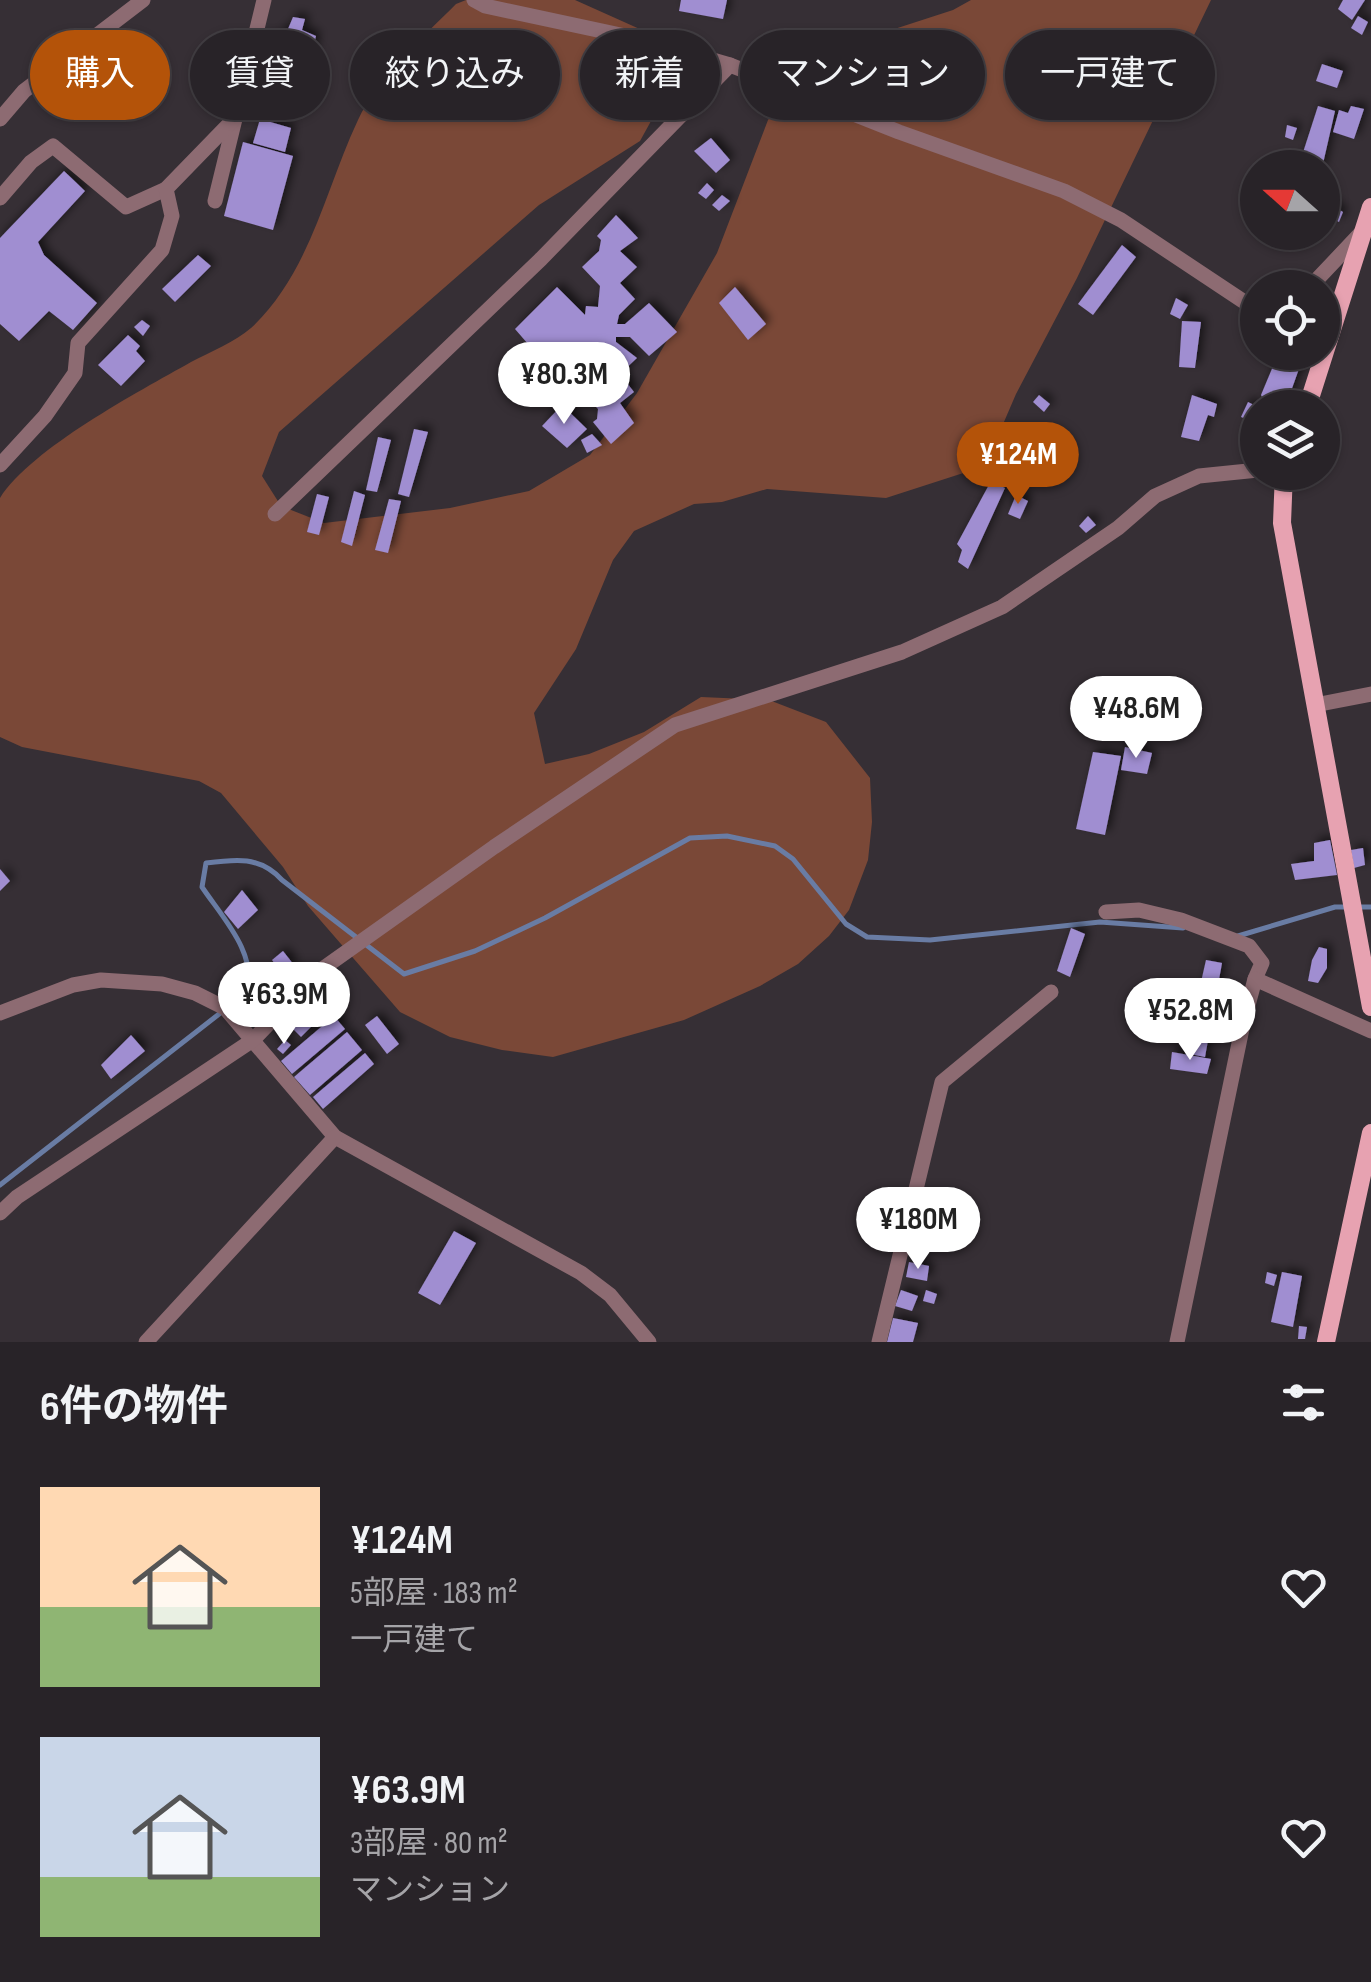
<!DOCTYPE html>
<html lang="ja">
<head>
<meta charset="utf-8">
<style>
	:root { --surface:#282328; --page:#302b30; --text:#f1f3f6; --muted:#a5a4a8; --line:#444045; --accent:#b45309 }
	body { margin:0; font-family:"Sofia Sans Condensed","Noto Sans JP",sans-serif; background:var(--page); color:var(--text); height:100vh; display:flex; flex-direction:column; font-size:38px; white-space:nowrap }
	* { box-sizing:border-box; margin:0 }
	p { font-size:32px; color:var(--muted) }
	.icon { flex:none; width:55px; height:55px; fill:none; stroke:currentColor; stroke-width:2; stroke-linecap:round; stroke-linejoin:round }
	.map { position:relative; height:1342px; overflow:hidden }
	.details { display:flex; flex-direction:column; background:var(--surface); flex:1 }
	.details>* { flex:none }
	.banner { position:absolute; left:30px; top:30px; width:1312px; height:90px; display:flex; gap:20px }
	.needle { width:65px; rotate:291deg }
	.buttons { position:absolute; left:1240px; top:150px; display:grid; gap:20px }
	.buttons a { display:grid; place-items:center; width:100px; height:100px; border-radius:50%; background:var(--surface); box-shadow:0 2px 8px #0004,0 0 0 2px var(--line); font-size:50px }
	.price { position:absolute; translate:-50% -85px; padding:0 22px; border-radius:35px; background:#fff; color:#222; font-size:32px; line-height:65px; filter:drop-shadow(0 2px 5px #0008) }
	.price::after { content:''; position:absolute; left:50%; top:60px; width:30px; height:22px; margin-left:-15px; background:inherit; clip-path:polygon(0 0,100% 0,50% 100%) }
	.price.selected { background:var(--accent); color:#fff }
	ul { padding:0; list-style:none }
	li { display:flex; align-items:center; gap:30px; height:250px; padding:0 40px }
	li span { display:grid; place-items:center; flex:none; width:280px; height:200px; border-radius:0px; color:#555 }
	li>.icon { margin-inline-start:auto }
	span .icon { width:120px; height:120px; fill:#fffc; stroke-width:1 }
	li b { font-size:42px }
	h2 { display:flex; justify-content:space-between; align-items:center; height:120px; padding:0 40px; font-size:42px }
	.chip { padding:0 35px; border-radius:45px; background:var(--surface); box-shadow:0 2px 8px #0004,0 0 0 2px var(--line); font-size:35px; line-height:90px }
	.chip.selected { background:var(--accent); color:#fff }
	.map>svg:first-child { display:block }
</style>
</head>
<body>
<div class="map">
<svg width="1371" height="1342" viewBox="0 0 1371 1342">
	<defs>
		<filter id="shadow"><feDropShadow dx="4.5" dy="-4.5" stdDeviation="5" flood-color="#0009"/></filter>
	</defs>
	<rect width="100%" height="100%" fill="#362f35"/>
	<path fill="#7a4837" d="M466 0H575L662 39 675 58 672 83 640 141 539 205 279 432 262 476 281 506 324 523 450 508 529 491 590 455 637 393 717 253 768 120 798 74 839 47 953 10 971 0H1211L1077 278 1016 394 985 466 886 498 767 489 722 502 694 504 634 531 613 560 576 649 534 713 545 764 589 754 644 732 701 697 769 700 826 722 870 778 872 822 868 860 849 910 829 936 798 964 760 986 684 1020 553 1057 502 1050 450 1037 400 1012 308 906 283 867 221 793 199 781 22 747 0 737V498C32 448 138 392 191 362 210 352 235 342 251 328 310 273 325 190 358 120 377 79 424 36 456 4Z"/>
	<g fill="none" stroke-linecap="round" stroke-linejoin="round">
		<g stroke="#697ca4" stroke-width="5">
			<path d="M1359 907H1371"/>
			<path d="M1238 936 1335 907H1348"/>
			<path d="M0 1185 246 993C259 955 222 917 202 887L206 863C236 859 260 856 282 880L404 974 475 951 545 918 690 838 727 836 775 846 793 859 846 924 867 937 930 940 1100 922 1183 928"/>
		</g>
	</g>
	<g fill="#a08ed1" filter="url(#shadow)">
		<path d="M681 0H727L723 19 679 11Z"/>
		<path d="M1343 0H1365L1352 20 1338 9Z"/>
		<path d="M1358 16 1368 22 1362 35 1351 28Z"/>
		<path d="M293 17 305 19 302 30 316 36 300 99 267 88 282 28 288 29Z"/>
		<path d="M268 36 277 38 273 51 265 48Z"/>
		<path d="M1322 64 1343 71 1337 88 1316 81Z"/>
		<path d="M1318 106 1335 111 1322 168H1298Z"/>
		<path d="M1351 106 1364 109 1354 139 1333 132 1339 110 1348 113Z"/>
		<path d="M260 119 291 128 285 152 253 143Z"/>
		<path d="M1287 125 1297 128 1293 140 1285 137Z"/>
		<path d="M711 138 730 160 716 173 694 151Z"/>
		<path d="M243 142 293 156 273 230 224 216Z"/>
		<path d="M64 171 85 191 38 242 44 255 97 303 73 330 49 311 19 341 0 324V238Z"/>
		<path d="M707 183 714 190 706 199 698 193Z"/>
		<path d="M722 195 730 201 719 211 712 205Z"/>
		<path d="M1322 195 1327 197 1326 202 1343 212 1339 222 1322 213Z"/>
		<path d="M616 215 638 238 620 251 637 267 620 283 635 299 619 315 617 324H625L649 303 677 332 649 356 630 337H616V342L637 358 620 374 634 392 620 403 634 423 611 444 593 422 597 419 598 409 579 390 564 364 554 374 515 329 557 287 585 315 586 306 598 307 600 286 582 267 599 251 601 240 597 236Z"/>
		<path d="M1122 245 1136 257 1093 315 1078 304Z"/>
		<path d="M198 255 211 266 175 302 162 289Z"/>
		<path d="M735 287 766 324 748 340 719 303Z"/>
		<path d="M1176 298 1188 305 1180 319 1170 314Z"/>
		<path d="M142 320 150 326 143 336 134 327Z"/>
		<path d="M1182 321 1201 322 1195 368 1179 367Z"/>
		<path d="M128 335 140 346 136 351 145 361 121 386 98 365Z"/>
		<path d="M1279 352H1305L1285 408 1265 403 1261 395Z"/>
		<path d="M1039 395 1050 404 1044 412 1033 402Z"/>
		<path d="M1192 395 1217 404 1214 417 1208 415 1199 441 1181 437Z"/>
		<path d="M1248 402 1258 407 1255 423 1241 417Z"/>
		<path d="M562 405 587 429 567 448 542 426Z"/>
		<path d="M414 429 428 432 409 497 398 494Z"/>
		<path d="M592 434 602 445 587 453 581 440Z"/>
		<path d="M378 437 391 440 377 492 366 490Z"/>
		<path d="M1001 465 1008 467 1003 480 996 478Z"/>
		<path d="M991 481 1005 488 968 569 958 562 962 550 957 544Z"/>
		<path d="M354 491 365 495 352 546 341 542Z"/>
		<path d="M317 494 329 497 319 535 307 532Z"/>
		<path d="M1016 495 1028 501 1020 519 1008 514Z"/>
		<path d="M389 499 401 501 388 553 375 550Z"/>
		<path d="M1088 516 1096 525 1086 533 1079 526Z"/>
		<path d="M1125 747 1152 753 1147 774 1121 770Z"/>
		<path d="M1093 752 1121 756 1105 835 1076 829Z"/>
		<path d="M1330 840 1337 875 1295 880 1291 864 1314 861V843Z"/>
		<path d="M1363 848 1365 865 1354 868 1351 850Z"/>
		<path d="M0 869 10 881 0 891Z"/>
		<path d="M242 890 258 910 238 929 224 912Z"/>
		<path d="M1071 928 1085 934 1070 977 1057 971Z"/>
		<path d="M1319 947 1327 949V968L1318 983 1308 981 1312 960Z"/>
		<path d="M283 951 294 965 283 975 272 960Z"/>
		<path d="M1206 960 1222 963 1205 1057 1185 1053Z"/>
		<path d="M306 1015 315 1023 301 1037 293 1029Z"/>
		<path d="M334 1016 345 1029 292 1074 281 1061Z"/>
		<path d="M377 1016 399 1044 387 1054 365 1025Z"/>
		<path d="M347 1032 362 1050 310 1095 294 1077Z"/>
		<path d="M131 1035 145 1051 111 1079 101 1065Z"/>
		<path d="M285 1040 291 1045 283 1054 277 1049Z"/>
		<path d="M1172 1052 1211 1059 1207 1074 1170 1069Z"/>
		<path d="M365 1053 374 1064 323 1109 313 1097Z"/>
		<path d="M454 1231 476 1243 440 1305 418 1293Z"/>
		<path d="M909 1262 929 1266 927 1281 906 1277Z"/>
		<path d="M1267 1272 1277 1275 1274 1286 1265 1283Z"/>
		<path d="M1282 1272 1302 1276 1293 1327 1271 1322Z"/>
		<path d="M901 1290 918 1296 912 1311 895 1306Z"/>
		<path d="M926 1290 937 1294 934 1304 923 1301Z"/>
		<path d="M893 1318 918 1323 913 1342H887Z"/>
		<path d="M1299 1326 1307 1327 1305 1339H1298Z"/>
	</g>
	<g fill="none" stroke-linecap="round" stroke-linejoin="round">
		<g stroke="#8d6b72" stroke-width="15">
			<path d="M474 0 485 6 644 40 730 65 899 132 1064 191 1121 220 1258 311"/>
			<path d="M0 119 24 91 143 0"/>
			<path d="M0 198 31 162 53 146 126 207 166 189"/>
			<path d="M215 201 264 0"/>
			<path d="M1309 288 1360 234"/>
			<path d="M0 465 45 416 75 373 78 343 162 250 172 216 166 189 236 117"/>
			<path d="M275 514 541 259 730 65"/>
			<path d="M1315 705 1371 694"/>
			<path d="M1106 912 1139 910 1181 920 1249 946 1262 963 1255 979"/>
			<path d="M0 1013 73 985 101 980 162 984 195 993 225 1008 335 1137 581 1273 610 1295 649 1342"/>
			<path d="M0 1213 17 1197 253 1040 318 972 494 847 675 725 902 652 1002 607 1118 528 1155 496 1199 476 1258 470"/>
			<path d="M146 1342 335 1137"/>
			<path d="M879 1342 942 1082 1051 992"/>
			<path d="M1177 1342 1243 1024 1255 979 1371 1031"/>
		</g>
		<g stroke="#e7a2b1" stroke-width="18">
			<path d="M1307 408 1371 207"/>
			<path d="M1284 472 1282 523 1371 1007"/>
			<path d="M1326 1342 1371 1133"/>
		</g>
	</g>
</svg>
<div class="buttons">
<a><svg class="needle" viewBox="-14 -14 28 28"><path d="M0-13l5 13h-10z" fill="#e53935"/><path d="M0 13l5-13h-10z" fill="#a5a4a8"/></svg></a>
<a><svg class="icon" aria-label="locate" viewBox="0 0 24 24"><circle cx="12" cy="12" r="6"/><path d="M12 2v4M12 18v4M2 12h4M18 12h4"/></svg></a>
<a><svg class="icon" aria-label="layers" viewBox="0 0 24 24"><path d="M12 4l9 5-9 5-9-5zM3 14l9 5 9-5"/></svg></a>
</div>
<b class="price" style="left:564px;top:427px">¥80.3M</b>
<b class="price selected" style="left:1018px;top:507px">¥124M</b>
<b class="price" style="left:1136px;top:761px">¥48.6M</b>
<b class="price" style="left:284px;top:1047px">¥63.9M</b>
<b class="price" style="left:1190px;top:1063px">¥52.8M</b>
<b class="price" style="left:918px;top:1272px">¥180M</b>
<div class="banner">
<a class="chip selected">購入</a>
<a class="chip">賃貸</a>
<a class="chip">絞り込み</a>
<a class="chip">新着</a>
<a class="chip">マンション</a>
<a class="chip">一戸建て</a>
</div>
</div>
<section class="details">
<h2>6件の物件<svg class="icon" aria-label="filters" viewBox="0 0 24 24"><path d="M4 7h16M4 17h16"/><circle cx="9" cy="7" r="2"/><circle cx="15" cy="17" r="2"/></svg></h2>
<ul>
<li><span style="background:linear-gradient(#ffd9b3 60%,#8fb573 0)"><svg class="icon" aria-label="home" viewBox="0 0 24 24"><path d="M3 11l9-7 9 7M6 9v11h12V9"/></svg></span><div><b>¥124M</b><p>5部屋 · 183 m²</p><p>一戸建て</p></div><svg class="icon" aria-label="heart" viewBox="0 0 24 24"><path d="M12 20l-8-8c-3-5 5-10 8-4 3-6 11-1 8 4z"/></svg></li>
<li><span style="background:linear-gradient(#c9d6e8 70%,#8fb573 0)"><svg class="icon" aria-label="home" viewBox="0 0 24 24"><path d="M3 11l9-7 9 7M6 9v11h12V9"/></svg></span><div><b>¥63.9M</b><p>3部屋 · 80 m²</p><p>マンション</p></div><svg class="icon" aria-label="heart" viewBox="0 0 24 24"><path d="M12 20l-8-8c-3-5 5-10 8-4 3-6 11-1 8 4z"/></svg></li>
</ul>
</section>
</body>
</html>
